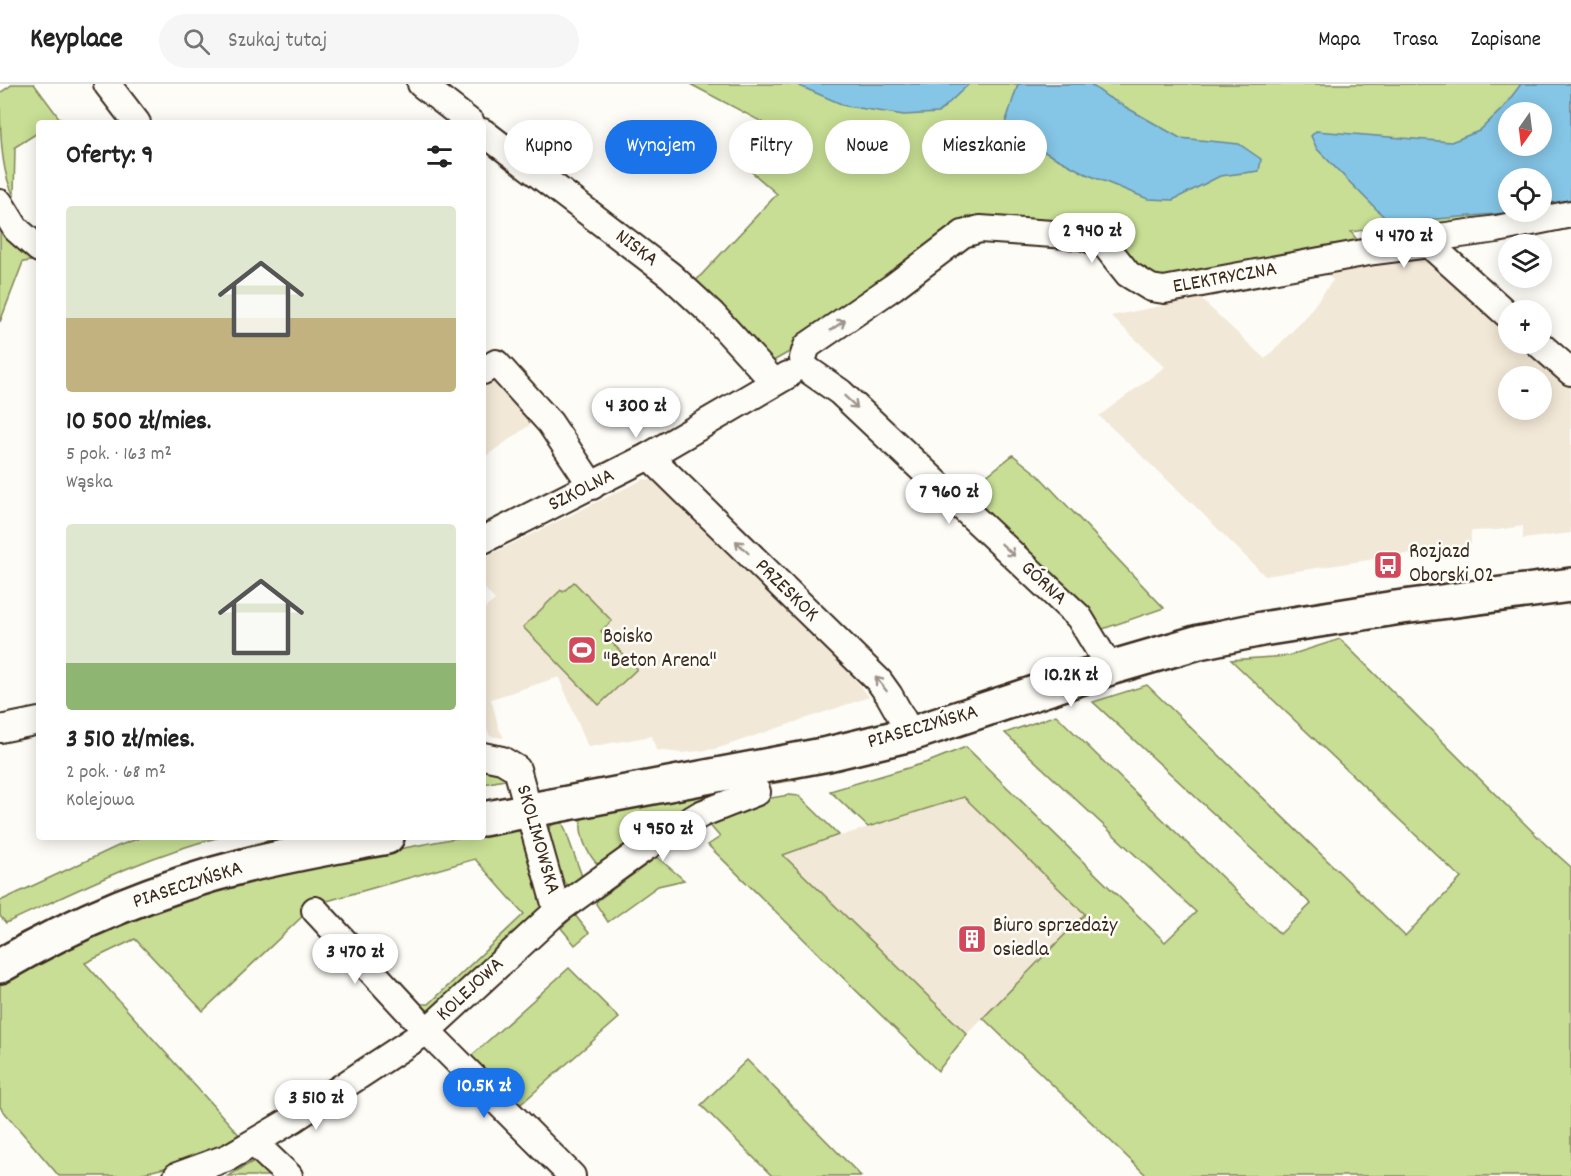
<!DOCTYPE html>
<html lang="pl">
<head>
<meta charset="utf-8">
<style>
	:root { --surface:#fff; --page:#f6f6f6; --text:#222; --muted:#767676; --line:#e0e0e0; --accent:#1a73e8 }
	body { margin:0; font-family:Dekko,sans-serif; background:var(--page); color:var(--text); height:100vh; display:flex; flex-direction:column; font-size:22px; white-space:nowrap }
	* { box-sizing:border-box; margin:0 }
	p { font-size:20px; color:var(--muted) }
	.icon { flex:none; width:33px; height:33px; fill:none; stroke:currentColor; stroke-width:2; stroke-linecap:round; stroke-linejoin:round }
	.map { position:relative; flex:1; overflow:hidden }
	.panel { position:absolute; left:36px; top:36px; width:450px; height:720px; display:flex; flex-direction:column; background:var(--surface); border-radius:6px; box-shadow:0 3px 15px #0003 }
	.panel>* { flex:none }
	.guide { position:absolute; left:504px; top:36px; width:570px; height:54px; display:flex; gap:12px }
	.needle { width:39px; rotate:194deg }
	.tools { position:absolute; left:1498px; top:18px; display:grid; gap:12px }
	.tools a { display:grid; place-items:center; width:54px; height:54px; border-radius:50%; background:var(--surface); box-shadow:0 3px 15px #0003; font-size:30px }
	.price { position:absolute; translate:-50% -51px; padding:0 14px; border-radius:21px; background:#fff; color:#222; font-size:20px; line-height:39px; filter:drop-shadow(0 2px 3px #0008) }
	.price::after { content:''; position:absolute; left:50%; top:36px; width:18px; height:14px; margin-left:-9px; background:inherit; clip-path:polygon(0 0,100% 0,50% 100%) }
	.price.active { background:var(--accent); color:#fff }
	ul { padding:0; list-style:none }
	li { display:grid; align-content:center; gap:12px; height:318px; padding:0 30px }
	li span { display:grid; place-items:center; height:186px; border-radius:6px; color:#555 }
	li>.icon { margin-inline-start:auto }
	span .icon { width:108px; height:108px; fill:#fffc; stroke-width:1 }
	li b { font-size:26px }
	h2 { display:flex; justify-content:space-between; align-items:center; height:72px; padding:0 30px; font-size:26px }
	.tag { padding:0 21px; border-radius:27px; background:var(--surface); box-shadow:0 3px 15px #0003; font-size:21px; line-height:54px }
	.tag.active { background:var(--accent); color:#fff }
	header { display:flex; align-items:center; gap:36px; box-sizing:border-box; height:84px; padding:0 30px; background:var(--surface); border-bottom:2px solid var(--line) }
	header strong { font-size:28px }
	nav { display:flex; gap:33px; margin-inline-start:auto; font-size:21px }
	.search { width:420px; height:54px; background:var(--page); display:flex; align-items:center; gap:15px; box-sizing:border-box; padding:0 21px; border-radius:33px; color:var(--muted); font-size:22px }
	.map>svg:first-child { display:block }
</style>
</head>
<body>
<header>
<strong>Keyplace</strong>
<div class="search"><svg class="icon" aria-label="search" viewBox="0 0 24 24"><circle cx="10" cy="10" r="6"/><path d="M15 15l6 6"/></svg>Szukaj tutaj</div>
<nav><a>Mapa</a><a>Trasa</a><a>Zapisane</a></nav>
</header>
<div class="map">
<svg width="1571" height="1092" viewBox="0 0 1571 1092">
	<rect width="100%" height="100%" fill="#fdfcf7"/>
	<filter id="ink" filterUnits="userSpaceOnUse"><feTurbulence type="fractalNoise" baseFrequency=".0167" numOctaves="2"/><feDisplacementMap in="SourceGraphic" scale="12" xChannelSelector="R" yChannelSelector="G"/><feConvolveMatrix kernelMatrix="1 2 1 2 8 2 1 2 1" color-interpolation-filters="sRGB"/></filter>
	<g filter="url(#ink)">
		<g fill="#f2e8d7" fill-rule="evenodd">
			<path d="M1413 172 1435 178 1509 246V260H1524L1571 302V449L1523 455V442L1497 446 1471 447V460L1265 492 1194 421 1099 332 1165 283 1111 232 1200 214 1265 275 1304 235 1333 196 1324 188ZM1509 292H1542V326H1509Z"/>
			<path d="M495 292 534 338 486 372 483 368 485 361 483 359V300Z"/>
			<path d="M644 395 660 397 815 554 842 579 869 613 716 665 682 669 656 666 652 652 588 663 559 593 491 615 499 645 504 654 490 652 483 637V526L495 516 483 503V474Z"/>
			<path d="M964 712 1085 830 967 950 782 771Z"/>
		</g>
		<g fill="#c7de94" stroke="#818459" stroke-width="1.5" fill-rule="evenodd">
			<path d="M13 0H34L60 35 54 39H39V48L15 63 14 111C0 88 0 39 0 9Z"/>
			<path d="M690 0H1571V128L1415 149 1388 142 1351 148 1361 161 1172 198 1140 189 1113 153 1082 137 973 134 968 132 956 144 798 263 768 280 691 202 777 110 746 83 779 47ZM1509 28H1542V62H1509ZM1509 94H1542V128H1509Z"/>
			<path d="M0 145 39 173V176L23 178 0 238Z"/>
			<path d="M1013 371 1038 391 1164 524 1097 547 965 420 966 408Z"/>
			<path d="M574 498 612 537 601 547 637 585 599 621 523 543 561 506 563 508Z"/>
			<path d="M1340 555 1543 758 1571 783V1092H1147L983 934 1085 830 964 713 868 743 830 707 928 678 966 663 1165 858 1196 828 1005 649 1056 631 1280 850 1311 820 1093 618 1147 601 1405 852 1461 794 1231 576 1287 572Z"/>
			<path d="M483 684 503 687 510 695 483 700Z"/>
			<path d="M786 688 796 696 769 700 735 708 602 785C587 771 579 753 581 732Z"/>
			<path d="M789 711 799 712 839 751 783 771 967 950 938 987 708 761 720 753 707 738 765 715Z"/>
			<path d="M561 734 584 798C578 800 572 803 566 800 557 795 548 762 547 752 547 743 554 738 561 734Z"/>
			<path d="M510 744 521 746 529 758 545 817 542 825 435 924 427 928 420 927 418 920H429L524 830 475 775 320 819 308 827 203 927 135 855 85 879 242 1054 178 1081 130 1092H59L0 1023V897L50 869 157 824 275 789 461 753H483V749Z"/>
			<path d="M142 753H220C145 772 76 807 6 839L0 832V817L118 762Z"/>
			<path d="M282 753H316L18 854 17 851C102 808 189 775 282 753Z"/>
			<path d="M657 773 684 796 658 802 608 838 596 820 597 817Z"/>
			<path d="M575 831 589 849 575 861 561 844Z"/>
			<path d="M569 884 619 934 514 1026 470 973Z"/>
			<path d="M747 976 861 1092H772L701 1021Z"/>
			<path d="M259 1074 278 1092H228Z"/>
		</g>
		<g fill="#85c5e6" stroke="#678796" stroke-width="1.5" fill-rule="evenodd">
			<path d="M795 0H969L938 29 904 31 846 22Z"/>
			<path d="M1018 0H1090L1108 13 1180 54 1239 60 1261 75 1259 87 1220 92 1173 116 1148 115 1086 90 1018 54 1002 49Z"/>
			<path d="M1521 0H1571V120L1542 125V94H1509V128H1518L1390 139 1317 65 1311 52 1316 47 1451 58 1479 47 1503 24ZM1509 28H1542V62H1509Z"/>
		</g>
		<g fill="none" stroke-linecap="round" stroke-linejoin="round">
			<g stroke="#3b2a1e" stroke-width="30">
				<g id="minor">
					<path d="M107 0 137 39"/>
					<path d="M421 0 471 39"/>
					<path d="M483 48 670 191 712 230 774 298"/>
					<path d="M0 119 16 145 39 165"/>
					<path d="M1429 160 1509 232"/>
					<path d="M1539 260 1571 288"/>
					<path d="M804 283 803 274 807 262 893 203 963 150 980 145 1082 152 1105 161 1128 190 1151 204 1164 206 1374 167 1429 160 1439 153 1497 145 1571 130"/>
					<path d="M804 283 840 308 1079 533 1110 584"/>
					<path d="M483 287 496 279 550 339 592 402"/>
					<path d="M649 372 879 597 889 611 911 650"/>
					<path d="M483 456 649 372 788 291"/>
					<path d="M0 645 39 637"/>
					<path d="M483 672 502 676 517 685 557 827"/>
					<path d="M315 826 427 947 572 1092"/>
					<path d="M254 1059 289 1092"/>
					<path d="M177 1092 229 1073 295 1034 427 947 557 827 646 763 701 730 757 708"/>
				</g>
			</g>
			<g stroke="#3b2a1e" stroke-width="38">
				<g id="major">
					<path d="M483 735 828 670 911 650 1110 584 1199 558 1262 545 1395 524 1571 501"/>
					<path d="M0 882C75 838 160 803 244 782 292 770 339 762 387 753"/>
				</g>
			</g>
			<use href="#minor" stroke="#fdfcf7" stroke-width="26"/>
			<use href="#major" stroke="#fdfcf7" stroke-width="33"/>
		</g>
		<defs><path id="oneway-shaft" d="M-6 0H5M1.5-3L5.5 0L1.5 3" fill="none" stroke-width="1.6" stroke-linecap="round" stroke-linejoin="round" transform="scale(1.5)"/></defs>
		<g stroke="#9c938a">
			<use href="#oneway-shaft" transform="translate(838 241) rotate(-35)"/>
			<use href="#oneway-shaft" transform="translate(851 318) rotate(43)"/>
			<use href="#oneway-shaft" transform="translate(742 463) rotate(-136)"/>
			<use href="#oneway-shaft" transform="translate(1008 466) rotate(43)"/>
			<use href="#oneway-shaft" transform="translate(881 600) rotate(-129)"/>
		</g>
	</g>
	<defs>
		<g id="bus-square" transform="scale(1.5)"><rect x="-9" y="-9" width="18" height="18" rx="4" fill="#d1495b" stroke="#fdfcf7"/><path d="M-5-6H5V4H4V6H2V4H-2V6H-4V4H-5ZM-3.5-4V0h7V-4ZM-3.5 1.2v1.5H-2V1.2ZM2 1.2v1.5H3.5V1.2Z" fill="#fff"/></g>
		<g id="stadium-square" transform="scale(1.5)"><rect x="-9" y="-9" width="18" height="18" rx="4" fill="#d1495b" stroke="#fdfcf7"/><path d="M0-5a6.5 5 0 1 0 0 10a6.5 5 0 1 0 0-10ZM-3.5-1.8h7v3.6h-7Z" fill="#fff"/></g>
		<g id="building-square" transform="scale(1.5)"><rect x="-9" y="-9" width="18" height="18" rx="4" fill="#d1495b" stroke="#fdfcf7"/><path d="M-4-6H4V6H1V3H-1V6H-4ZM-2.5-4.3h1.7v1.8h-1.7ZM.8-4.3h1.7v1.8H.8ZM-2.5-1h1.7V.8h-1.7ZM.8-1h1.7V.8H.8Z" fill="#fff"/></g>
	</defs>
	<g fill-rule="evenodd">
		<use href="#bus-square" x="1388" y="481"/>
		<use href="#stadium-square" x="582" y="566"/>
		<use href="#building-square" x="972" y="855"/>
	</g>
	<g text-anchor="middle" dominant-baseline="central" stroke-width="5" stroke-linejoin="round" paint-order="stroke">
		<g font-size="21" fill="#3b2a1e" stroke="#fdfcf7">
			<text transform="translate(636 165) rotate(37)">NISKA</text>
			<text transform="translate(1225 195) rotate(-10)">ELEKTRYCZNA</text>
			<text transform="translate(582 407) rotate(-27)">SZKOLNA</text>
			<text transform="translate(1043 500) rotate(43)">GÓRNA</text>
			<text transform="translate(786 507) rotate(44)">PRZESKOK</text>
			<text transform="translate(923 644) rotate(-16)">PIASECZYŃSKA</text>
			<text transform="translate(537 756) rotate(74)">SKOLIMOWSKA</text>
			<text transform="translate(188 802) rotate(-18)">PIASECZYŃSKA</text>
			<text transform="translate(471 906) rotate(-43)">KOLEJOWA</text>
		</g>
		<g font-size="21" fill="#3b2a1e" stroke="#fdfcf7" text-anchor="start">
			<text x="1409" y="469">Rozjazd<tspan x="1409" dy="24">Oborski 02</tspan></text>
			<text x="603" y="554">Boisko<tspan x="603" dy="24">"Beton Arena"</tspan></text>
			<text x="993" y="843">Biuro sprzedaży<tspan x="993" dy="24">osiedla</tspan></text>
		</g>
	</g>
</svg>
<div class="tools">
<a><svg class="needle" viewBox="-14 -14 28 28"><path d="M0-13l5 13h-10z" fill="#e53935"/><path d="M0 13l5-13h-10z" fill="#767676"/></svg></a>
<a><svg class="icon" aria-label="locate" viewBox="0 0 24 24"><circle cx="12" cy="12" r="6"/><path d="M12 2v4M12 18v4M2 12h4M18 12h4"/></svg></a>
<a><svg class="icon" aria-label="layers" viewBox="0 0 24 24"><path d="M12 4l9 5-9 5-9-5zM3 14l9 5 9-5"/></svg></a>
<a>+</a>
<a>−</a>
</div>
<b class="price" style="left:1092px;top:180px">2 940 zł</b>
<b class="price" style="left:1404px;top:185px">4 470 zł</b>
<b class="price" style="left:636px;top:355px">4 300 zł</b>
<b class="price" style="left:949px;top:441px">7 960 zł</b>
<b class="price" style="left:1071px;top:624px">10.2K zł</b>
<b class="price" style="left:663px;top:778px">4 950 zł</b>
<b class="price" style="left:355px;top:901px">3 470 zł</b>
<b class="price active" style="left:484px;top:1035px">10.5K zł</b>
<b class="price" style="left:316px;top:1047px">3 510 zł</b>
<div class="guide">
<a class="tag">Kupno</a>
<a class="tag active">Wynajem</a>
<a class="tag">Filtry</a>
<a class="tag">Nowe</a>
<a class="tag">Mieszkanie</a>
</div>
<section class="panel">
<h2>Oferty: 9<svg class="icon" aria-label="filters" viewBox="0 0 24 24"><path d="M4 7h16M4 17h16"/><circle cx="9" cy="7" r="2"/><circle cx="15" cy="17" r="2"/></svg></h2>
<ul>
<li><span style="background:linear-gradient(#dfe7d0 60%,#c2b280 0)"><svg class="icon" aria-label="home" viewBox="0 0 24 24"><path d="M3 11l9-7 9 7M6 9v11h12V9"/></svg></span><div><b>10 500 zł/mies.</b><p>5 pok. · 163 m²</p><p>Wąska</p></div></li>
<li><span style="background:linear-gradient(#dfe7d0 75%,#8fb573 0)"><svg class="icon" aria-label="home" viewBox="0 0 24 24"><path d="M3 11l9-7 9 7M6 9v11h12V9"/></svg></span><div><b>3 510 zł/mies.</b><p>2 pok. · 68 m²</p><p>Kolejowa</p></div></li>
</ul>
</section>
</div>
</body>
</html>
